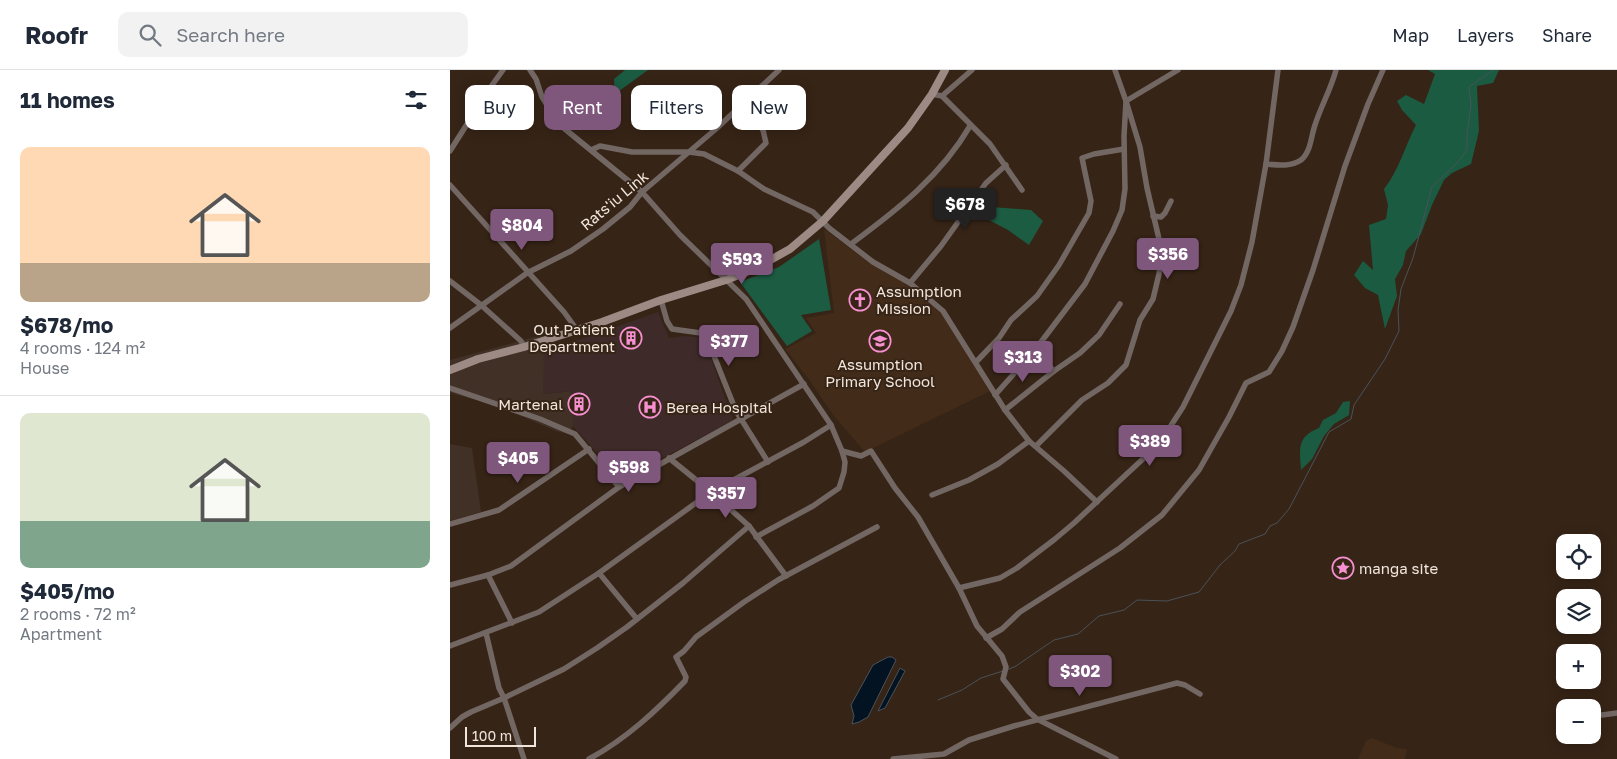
<!DOCTYPE html>
<html lang="en">
<head>
<meta charset="utf-8">
<style>
	:root { --surface:#fff; --page:#f2f2f3; --text:#1f2937; --muted:#747a83; --line:#e0e1e3; --accent:#80577c }
	body { margin:0; font-family:"Golos Text",sans-serif; background:var(--page); color:var(--text); height:100vh; display:flex; flex-direction:column; font-size:19px; white-space:nowrap }
	* { box-sizing:border-box; margin:0 }
	p { font-size:16px; color:var(--muted) }
	.icon { flex:none; width:28px; height:28px; fill:none; stroke:currentColor; stroke-width:2; stroke-linecap:round; stroke-linejoin:round }
	.map { position:relative; flex:1; overflow:hidden }
	.details { display:flex; flex-direction:column; background:var(--surface); width:450px }
	.details>* { flex:none }
	.banner { position:absolute; left:15px; top:15px; width:475px; height:45px; display:flex; gap:10px }
	.buttons { position:absolute; left:1106px; top:464px; display:grid; gap:10px }
	.buttons a { display:grid; place-items:center; width:45px; height:45px; border-radius:10px; background:var(--surface); box-shadow:0 2px 12px #0003; font-size:25px }
	.scale { position:absolute; left:15px; bottom:12px; width:71px; box-sizing:border-box; padding-left:5px; border:2px solid #f1e5dc; border-top:0; font-size:14px; line-height:18px; white-space:nowrap; color:#f1e5dc; -webkit-text-stroke:4px #362416; paint-order:stroke }
	.price { position:absolute; translate:-50% -42px; padding:0 11px; border-radius:5px; background:var(--accent); color:#fff; font-size:16px; line-height:32px; filter:drop-shadow(0 1px 2px #0008) }
	.price::after { content:''; position:absolute; left:50%; top:30px; width:15px; height:11px; margin-left:-8px; background:inherit; clip-path:polygon(0 0,100% 0,50% 100%) }
	.price.selected { background:#222; color:#fff }
	ul { padding:0; list-style:none }
	li { display:grid; align-content:center; gap:10px; height:265px; padding:0 20px }
	li+li { border-top:1px solid var(--line) }
	li span { display:grid; place-items:center; height:155px; border-radius:10px; color:#555 }
	li>.icon { margin-inline-start:auto }
	span .icon { width:90px; height:90px; fill:#fffc; stroke-width:1 }
	li b { font-size:21px }
	h2 { display:flex; justify-content:space-between; align-items:center; height:60px; padding:0 20px; font-size:21px }
	.tag { padding:0 18px; border-radius:10px; background:var(--surface); box-shadow:0 2px 12px #0003; font-size:18px; line-height:45px }
	.tag.selected { background:var(--accent); color:#fff }
	header { display:flex; align-items:center; gap:30px; box-sizing:border-box; height:70px; padding:0 25px; background:var(--surface); border-bottom:1px solid var(--line) }
	header strong { font-size:24px }
	nav { display:flex; gap:28px; margin-inline-start:auto; font-size:18px }
	.search { width:350px; height:45px; background:var(--page); display:flex; align-items:center; gap:12px; box-sizing:border-box; padding:0 18px; border-radius:10px; color:var(--muted); font-size:19px }
	main { display:flex; flex:1; min-height:0 }
	.map>svg:first-child { display:block }
</style>
</head>
<body>
<header>
<strong>Roofr</strong>
<div class="search"><svg class="icon" aria-label="search" viewBox="0 0 24 24"><circle cx="10" cy="10" r="6"/><path d="M15 15l6 6"/></svg>Search here</div>
<nav><a>Map</a><a>Layers</a><a>Share</a></nav>
</header>
<main>
<section class="details">
<h2>11 homes<svg class="icon" aria-label="filters" viewBox="0 0 24 24"><path d="M4 7h16M4 17h16"/><circle cx="9" cy="7" r="2"/><circle cx="15" cy="17" r="2"/></svg></h2>
<ul>
<li><span style="background:linear-gradient(#ffd9b3 75%,#b9a48a 0)"><svg class="icon" aria-label="home" viewBox="0 0 24 24"><path d="M3 11l9-7 9 7M6 9v11h12V9"/></svg></span><div><b>$678/mo</b><p>4 rooms · 124 m²</p><p>House</p></div></li>
<li><span style="background:linear-gradient(#dfe7d0 70%,#7fa58c 0)"><svg class="icon" aria-label="home" viewBox="0 0 24 24"><path d="M3 11l9-7 9 7M6 9v11h12V9"/></svg></span><div><b>$405/mo</b><p>2 rooms · 72 m²</p><p>Apartment</p></div></li>
</ul>
</section>
<div class="map">
<svg width="1167" height="689" viewBox="0 0 1167 689">
	<rect width="100%" height="100%" fill="#362416"/>
	<g fill="#403026">
		<path d="M92 265 94 282V324L123 321V356L118 364 106 361 46 335 0 323V290Z"/>
		<path d="M0 374 22 378 31 442 0 451Z"/>
	</g>
	<g fill="#432b19">
		<path d="M374 159 421 194 461 217 492 244 540 321 415 382 384 346 358 308 335 279 366 263 356 248 384 243Z"/>
		<path d="M922 668 947 678 957 679 955 689H908L916 671Z"/>
	</g>
	<path fill="#3e2a29" d="M208 242 219 268 235 266 247 267 255 272 283 350 172 410 123 356 122 321 93 324 94 282Z"/>
	<g fill="#1c5c42">
		<path d="M542 137 581 140 593 151 579 175 558 160 535 148Z"/>
		<path d="M369 169 381 240 351 245 362 261 337 276 290 212 329 197Z"/>
	</g>
	<g fill="#1a5b41">
		<path d="M175 0H198L165 24 164 9Z"/>
		<path d="M978 0H1049L1043 13 1027 16 1029 61 1021 94 1002 103 994 110 982 135 971 164 956 181 953 195 945 209 947 226 935 259 928 225 915 218 904 205 913 191 923 200 919 155 936 149 938 135 934 119C949 100 955 76 966 55L952 40 947 31 956 25 974 34 985 4Z"/>
		<path d="M900 331 899 345 884 354 874 366 862 389 851 400C850 379 846 367 869 358L873 350 886 343 893 332Z"/>
	</g>
	<g fill="#031322" stroke="#4a525a">
		<path d="M438 587H442L446 590 418 647 409 652 402 654 404 646 401 635 423 595Z"/>
		<path d="M450 598 455 601 435 638 428 641Z"/>
	</g>
	<g fill="none" stroke-linecap="round" stroke-linejoin="round">
		<g stroke="#4a525a" stroke-width="1">
			<path d="M557 600 566 596 604 570 628 564 649 546 674 540 687 530 717 531 749 522 770 495 785 481 789 474 815 464 820 456 827 453 839 439 879 362 901 349 904 335 935 289 949 261 948 240 951 219 963 188 982 117 1007 93 1017 80V65L1021 35 1019 17 1043 0"/>
			<path d="M488 630 512 620 531 608 553 601"/>
		</g>
		<g stroke="#736764" stroke-width="5.5">
			<path d="M80 0 86 9 92 27 110 55 192 122 230 165 296 229 381 355 392 381 395 392 394 402 389 418 363 436 306 467"/>
			<path d="M482 24 492 26 540 74 572 120"/>
			<path d="M492 26 522 0"/>
			<path d="M141 80 150 76 182 82H239L254 84 288 101 314 119 363 142 379 158 423 192 460 213 493 241 555 340 579 371 614 401 647 432"/>
			<path d="M0 81 40 18 53 0"/>
			<path d="M816 94C827 95 841 97 851 90 861 82 861 66 865 55 871 36 881 19 886 0"/>
			<path d="M288 101 316 73 313 60 293 33"/>
			<path d="M0 115 114 242 127 260"/>
			<path d="M703 146 711 147 715 143 721 131"/>
			<path d="M401 174C447 140 491 106 520 56"/>
			<path d="M0 211 31 235 71 271 74 277"/>
			<path d="M460 213 491 176 536 113 556 95"/>
			<path d="M211 230 217 251 222 259 251 263 258 271 286 341 318 392"/>
			<path d="M0 258 77 203 121 181 153 159 180 137 192 122 267 58 329 0"/>
			<path d="M585 280 604 301 630 283 649 265 670 234"/>
			<path d="M526 292 549 268 561 250 587 226 609 195 639 143 641 131 632 88 644 84 674 79"/>
			<path d="M0 318 90 349 125 364 169 417"/>
			<path d="M545 325 585 280 635 214 663 161 672 140 675 119 674 66 676 31 728 0"/>
			<path d="M555 340 604 301"/>
			<path d="M586 376 632 330 658 313 676 295 690 250 703 229 709 204 711 186 709 169 697 118 690 77 676 31 665 0"/>
			<path d="M392 381 411 386 421 381 445 418 468 447 509 518 550 508 567 498 605 469 624 453 709 374 733 337 781 241 791 215 802 172 816 94 828 0"/>
			<path d="M219 388 261 422 299 456 336 506"/>
			<path d="M482 425 519 410 548 394 579 371"/>
			<path d="M0 454 49 440 139 379"/>
			<path d="M149 503 187 549"/>
			<path d="M38 505 62 553"/>
			<path d="M0 515 38 505 61 496 169 417 354 314"/>
			<path d="M509 518 527 556 552 586 556 597 553 609 579 642 587 649 666 689"/>
			<path d="M36 563 49 618 54 628 74 689"/>
			<path d="M536 568 552 559 570 542 670 478 712 445 749 400 779 347 796 313 819 302 832 281 843 257 863 200 895 96 918 34 933 0"/>
			<path d="M0 576 89 542 149 503 261 422 354 372 381 355"/>
			<path d="M1152 645 1167 643"/>
			<path d="M0 658 12 647 21 642 54 628 114 599 147 578 177 557 233 513 299 456"/>
			<path d="M139 689C176 669 206 641 235 611L236 607 226 587 234 581 246 567 294 532 328 510 427 457"/>
			<path d="M443 689 494 684 519 670 564 656 727 613 735 615 750 624"/>
		</g>
		<path stroke="#9d8a85" stroke-width="8" d="M0 300 28 289 74 277 152 252 211 230 276 210 306 198 340 179 373 151 458 58 482 24 495 0"/>
	</g>
	<defs>
		<g id="church-ring" transform="scale(1.125)"><circle r="9.5" fill="#362416" stroke="#f690d0" stroke-width="1.5"/><path d="M-1.2-6h2.4v3.5h3.3v2.4h-3.3V6h-2.4V-.1h-3.3v-2.4h3.3Z" fill="#f690d0"/></g>
		<g id="building-ring" transform="scale(1.125)"><circle r="9.5" fill="#362416" stroke="#f690d0" stroke-width="1.5"/><path d="M-4-6H4V6H1V3H-1V6H-4ZM-2.5-4.3h1.7v1.8h-1.7ZM.8-4.3h1.7v1.8H.8ZM-2.5-1h1.7V.8h-1.7ZM.8-1h1.7V.8H.8Z" fill="#f690d0"/></g>
		<g id="school-ring" transform="scale(1.125)"><circle r="9.5" fill="#362416" stroke="#f690d0" stroke-width="1.5"/><path d="M0-5L7-2L0 1L-7-2ZM-4 1L0 2.5L4 1V4Q0 6-4 4Z" fill="#f690d0"/></g>
		<g id="hospital-ring" transform="scale(1.125)"><circle r="9.5" fill="#362416" stroke="#f690d0" stroke-width="1.5"/><path d="M-5-5h3v3.5h4V-5h3V5h-3V1.5h-4V5h-3Z" fill="#f690d0"/></g>
		<g id="sight-ring" transform="scale(1.125)"><circle r="9.5" fill="#362416" stroke="#f690d0" stroke-width="1.5"/><path d="M0-6L1.8-2.2L6-1.7L2.9 1.2L3.7 5.4L0 3.3L-3.7 5.4L-2.9 1.2L-6-1.7L-1.8-2.2Z" fill="#f690d0"/></g>
	</defs>
	<g fill-rule="evenodd">
		<use href="#church-ring" x="410" y="230"/>
		<use href="#building-ring" x="181" y="268"/>
		<use href="#school-ring" x="430" y="271"/>
		<use href="#building-ring" x="129" y="334"/>
		<use href="#hospital-ring" x="200" y="337"/>
		<use href="#sight-ring" x="893" y="498"/>
	</g>
	<g text-anchor="middle" dominant-baseline="central" stroke-width="4" stroke-linejoin="round" paint-order="stroke">
		<g font-size="15" fill="#f1e5dc" stroke="#362416">
			<text transform="translate(164 130) rotate(-40)">Rats'iu Link</text>
		</g>
		<g font-size="15" fill="#f1e5dc" stroke="#362416" text-anchor="start">
			<text x="426" y="221">Assumption<tspan x="426" dy="17">Mission</tspan></text>
			<text x="165" y="259" text-anchor="end">Out Patient<tspan x="165" dy="17">Department</tspan></text>
			<text x="430" y="294" text-anchor="middle">Assumption<tspan x="430" dy="17">Primary School</tspan></text>
			<text x="113" y="334" text-anchor="end">Martenal</text>
			<text x="216" y="337">Berea Hospital</text>
			<text x="909" y="498">manga site</text>
		</g>
	</g>
</svg>
<div class="buttons">
<a><svg class="icon" aria-label="locate" viewBox="0 0 24 24"><circle cx="12" cy="12" r="6"/><path d="M12 2v4M12 18v4M2 12h4M18 12h4"/></svg></a>
<a><svg class="icon" aria-label="layers" viewBox="0 0 24 24"><path d="M12 4l9 5-9 5-9-5zM3 14l9 5 9-5"/></svg></a>
<a>+</a>
<a>−</a>
</div>
<div class="scale">100 m</div>
<b class="price selected" style="left:515px;top:160px">$678</b>
<b class="price" style="left:72px;top:181px">$804</b>
<b class="price" style="left:718px;top:210px">$356</b>
<b class="price" style="left:292px;top:215px">$593</b>
<b class="price" style="left:279px;top:297px">$377</b>
<b class="price" style="left:573px;top:313px">$313</b>
<b class="price" style="left:700px;top:397px">$389</b>
<b class="price" style="left:68px;top:414px">$405</b>
<b class="price" style="left:179px;top:423px">$598</b>
<b class="price" style="left:276px;top:449px">$357</b>
<b class="price" style="left:630px;top:627px">$302</b>
<div class="banner">
<a class="tag">Buy</a>
<a class="tag selected">Rent</a>
<a class="tag">Filters</a>
<a class="tag">New</a>
</div>
</div>
</main>
</body>
</html>
